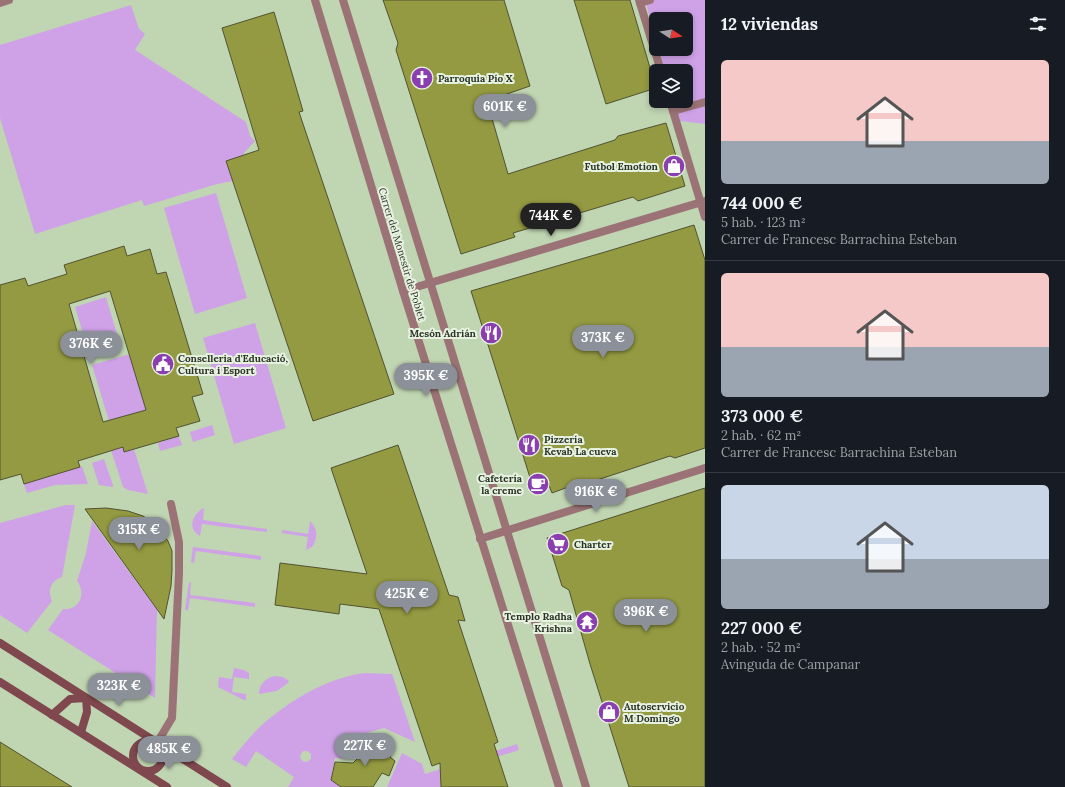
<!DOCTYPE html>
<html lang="es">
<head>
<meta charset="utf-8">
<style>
	:root { --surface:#171b24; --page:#20242c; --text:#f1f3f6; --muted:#9ea1a6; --line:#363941; --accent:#8c9099 }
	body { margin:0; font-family:Lora,serif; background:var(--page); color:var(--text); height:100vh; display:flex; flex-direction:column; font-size:15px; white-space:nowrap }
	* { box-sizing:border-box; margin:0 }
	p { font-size:13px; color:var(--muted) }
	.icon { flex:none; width:22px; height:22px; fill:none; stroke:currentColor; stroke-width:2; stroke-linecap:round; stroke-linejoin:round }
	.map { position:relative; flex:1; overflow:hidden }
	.sheet { display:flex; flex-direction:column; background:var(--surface); width:360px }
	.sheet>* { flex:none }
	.needle { width:26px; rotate:102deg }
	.tools { position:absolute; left:649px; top:12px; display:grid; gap:8px }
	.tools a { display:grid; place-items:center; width:44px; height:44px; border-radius:6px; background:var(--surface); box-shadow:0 2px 6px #0003; font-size:20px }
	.price { position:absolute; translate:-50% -34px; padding:0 9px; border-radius:14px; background:var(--accent); color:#fff; font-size:13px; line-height:26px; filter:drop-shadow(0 1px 2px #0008) }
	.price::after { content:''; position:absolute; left:50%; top:24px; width:12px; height:9px; margin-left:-6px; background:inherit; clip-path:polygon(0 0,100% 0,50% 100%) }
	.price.current { background:#222; color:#fff }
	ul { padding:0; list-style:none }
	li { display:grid; align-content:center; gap:8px; height:212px; padding:0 16px }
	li+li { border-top:1px solid var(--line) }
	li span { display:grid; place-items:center; height:124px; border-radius:6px; color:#555 }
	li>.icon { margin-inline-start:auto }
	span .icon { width:72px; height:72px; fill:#fffc; stroke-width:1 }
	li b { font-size:17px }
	h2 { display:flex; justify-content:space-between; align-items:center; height:48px; padding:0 16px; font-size:17px }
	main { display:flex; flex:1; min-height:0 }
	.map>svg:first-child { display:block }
</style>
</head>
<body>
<main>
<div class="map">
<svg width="705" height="787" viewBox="0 0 705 787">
	<rect width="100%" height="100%" fill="#c0d5b2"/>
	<g fill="#cfa2e8" fill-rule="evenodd">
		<path d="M645 0H705V124L680 121 674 101H686V71H665L659 49H686V19H656V39Z"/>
		<path d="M131 5 139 29 145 34 135 50 246 122 250 136 255 141 243 154 244 155 233 181 217 184 144 206 142 200 35 234 0 118V45Z"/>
		<path d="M216 193 247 298 195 314 164 208Z"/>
		<path d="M106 297 119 341 88 350 75 307Z"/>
		<path d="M255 323 286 428 234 444 203 338Z"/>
		<path d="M130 354 146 410 109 421 92 365Z"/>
		<path d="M212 425 215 435 193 442 190 432Z"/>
		<path d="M117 428 124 452 134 449 148 494 128 490 123 487 105 432Z"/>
		<path d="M179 436 182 445 160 451 158 443Z"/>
		<path d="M104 459 113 485V487L99 485 92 463Z"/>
		<path d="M82 466 88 484 55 485 27 493 24 484Z"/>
		<path d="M66 505H75L62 577C51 581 47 590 52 601L27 633 0 615V523Z"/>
		<path d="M204 508 203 520 267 529V532L202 524 200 536C199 535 196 534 195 532 188 524 196 511 204 508Z"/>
		<path d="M92 521 157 610 155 698 48 630 63 609C79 611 87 594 77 581L86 553Z"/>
		<path d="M310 521C318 529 318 538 312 547L306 550 308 537 282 533V530L308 534Z"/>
		<path d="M193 547 261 556V560L196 551 194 563 191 562Z"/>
		<path d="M189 582 191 583 190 595 255 603V607L190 598 188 610H185Z"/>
		<path d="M234 668 244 670 249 673V679L234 677 232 692 246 694V700H244L218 687 219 677 232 679Z"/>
		<path d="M365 673 392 674 415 742 384 728 363 734 361 749 354 759 335 758 331 778 341 787H288L294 777 256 751 246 767 232 759C242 747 252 734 263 724 292 699 327 678 365 673ZM303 751H307L311 754V759C306 764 301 762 300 756Z"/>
		<path d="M274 676 283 677 289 681 288 683 277 691 259 694C259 684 265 679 274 676Z"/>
		<path d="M517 744 519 750 464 767 441 787H387L402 753 422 764 425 774Z"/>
	</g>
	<g fill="#949a41" stroke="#505331" fill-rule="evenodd">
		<path d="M383 0H504L530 86 487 101 508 174 615 140 618 136 666 123 685 186 638 201 633 197 513 233 515 237 461 254 396 50 398 43Z"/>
		<path d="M574 0H630L656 88 606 104Z"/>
		<path d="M274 12 303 111 299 112 394 394 313 421 226 161 259 150 222 28Z"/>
		<path d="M694 225 705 260V448L675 458 670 456 591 482 590 479 552 493 548 483 533 487 471 291 605 252Z"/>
		<path d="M124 246 127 256 150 249 157 274 166 272 203 394 192 397 200 421 176 428 179 436 124 452 123 447 78 461 80 467 24 484 21 474 0 480V285L25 278 28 286 67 274 64 265ZM110 291 146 410 103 422 69 304Z"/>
		<path d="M398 445 449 595 458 597 465 621 458 620 498 742 494 744 508 787H441L440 763 432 766 379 609 340 604 339 614 275 605 280 563 367 574 331 468Z"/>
		<path d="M705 488V787H629L590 664 569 590 562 586 547 538Z"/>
		<path d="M106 508 128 511 143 516 152 522 168 541 172 551V570L171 586 164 619 85 509Z"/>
		<path d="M372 737 393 750 390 757 395 761 389 776 382 773 373 787H341L331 780 335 762 353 763 363 753Z"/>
		<path d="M0 742 72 787H0Z"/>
	</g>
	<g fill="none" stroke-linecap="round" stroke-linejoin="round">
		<path stroke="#9b7376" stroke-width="8" d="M157 743 172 718 179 573V542L171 504"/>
		<g stroke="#9b7376" stroke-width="8">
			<path d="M639 0 661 71"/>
			<path d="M640 3 650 0"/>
			<path d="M670 101 705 217"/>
			<path d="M673 111 705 102"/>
		</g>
		<g stroke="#9b7376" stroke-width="8">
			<path d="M315 0 403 291 559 787"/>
			<path d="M343 0 586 787"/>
			<path d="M0 3 9 0"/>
			<path d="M403 291 705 201"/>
			<path d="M480 539 705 468"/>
		</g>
		<g stroke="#7f474e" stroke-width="8">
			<path d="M0 643 227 787"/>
			<path d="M0 682 167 787"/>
			<path d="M52 715 70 699 86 698 87 712 81 732"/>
			<circle cx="148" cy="756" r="15"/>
		</g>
	</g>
	<defs>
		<g id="church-disc" transform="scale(1.15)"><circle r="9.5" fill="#8a3eb0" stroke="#e7f2e0"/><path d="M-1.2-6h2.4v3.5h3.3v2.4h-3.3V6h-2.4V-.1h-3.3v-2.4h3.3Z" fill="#fff"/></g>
		<g id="shop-disc" transform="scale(1.15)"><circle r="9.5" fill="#8a3eb0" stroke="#e7f2e0"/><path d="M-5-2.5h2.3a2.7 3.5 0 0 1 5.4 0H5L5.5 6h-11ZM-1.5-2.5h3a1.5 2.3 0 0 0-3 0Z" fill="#fff"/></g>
		<g id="restaurant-disc" transform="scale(1.15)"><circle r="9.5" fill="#8a3eb0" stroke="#e7f2e0"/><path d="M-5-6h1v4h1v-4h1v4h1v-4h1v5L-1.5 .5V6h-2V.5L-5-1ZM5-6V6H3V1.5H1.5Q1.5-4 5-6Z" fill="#fff"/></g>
		<g id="civic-disc" transform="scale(1.15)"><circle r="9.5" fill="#8a3eb0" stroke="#e7f2e0"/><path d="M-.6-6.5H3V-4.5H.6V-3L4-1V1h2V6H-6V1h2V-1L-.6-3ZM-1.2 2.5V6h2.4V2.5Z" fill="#fff"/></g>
		<g id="cafe-disc" transform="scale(1.15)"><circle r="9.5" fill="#8a3eb0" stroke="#e7f2e0"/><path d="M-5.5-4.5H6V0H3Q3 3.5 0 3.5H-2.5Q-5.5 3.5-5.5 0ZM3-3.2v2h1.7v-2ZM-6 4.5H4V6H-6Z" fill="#fff"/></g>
		<g id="supermarket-disc" transform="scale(1.15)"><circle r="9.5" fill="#8a3eb0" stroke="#e7f2e0"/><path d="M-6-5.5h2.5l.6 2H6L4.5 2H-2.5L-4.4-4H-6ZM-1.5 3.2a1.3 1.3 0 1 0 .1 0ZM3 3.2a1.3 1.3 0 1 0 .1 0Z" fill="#fff"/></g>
		<g id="temple-disc" transform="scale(1.15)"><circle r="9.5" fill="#8a3eb0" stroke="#e7f2e0"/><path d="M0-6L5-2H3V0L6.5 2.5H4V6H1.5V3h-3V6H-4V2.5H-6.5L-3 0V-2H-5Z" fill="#fff"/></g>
	</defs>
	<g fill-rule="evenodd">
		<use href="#church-disc" x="422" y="78"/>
		<use href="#shop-disc" x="674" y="166"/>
		<use href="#restaurant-disc" x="491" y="333"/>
		<use href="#civic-disc" x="163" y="364"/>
		<use href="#restaurant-disc" x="529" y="445"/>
		<use href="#cafe-disc" x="538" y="484"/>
		<use href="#supermarket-disc" x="558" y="544"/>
		<use href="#temple-disc" x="587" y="622"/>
		<use href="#shop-disc" x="609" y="712"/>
	</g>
	<g text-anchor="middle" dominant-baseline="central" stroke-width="4" stroke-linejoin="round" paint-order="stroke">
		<g font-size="10" font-weight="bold" fill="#2b3326" stroke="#e7f2e0" text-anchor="start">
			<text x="438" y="78">Parroquia Pío X</text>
			<text x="658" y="166" text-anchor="end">Futbol Emotion</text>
			<text x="476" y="333" text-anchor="end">Mesón Adrián</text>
			<text x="178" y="358">Conselleria d'Educació,<tspan x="178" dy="12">Cultura i Esport</tspan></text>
			<text x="544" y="439">Pizzería<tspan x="544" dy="12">Kevab La cueva</tspan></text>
			<text x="522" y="478" text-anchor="end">Cafetería<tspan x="522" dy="12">la creme</tspan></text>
			<text x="574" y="544">Charter</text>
			<text x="572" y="616" text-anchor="end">Templo Radha<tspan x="572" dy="12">Krishna</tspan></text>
			<text x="624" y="706">Autoservicio<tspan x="624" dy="12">M Domingo</tspan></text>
		</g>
		<g font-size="10" fill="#2b3326" stroke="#e7f2e0">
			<text transform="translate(402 254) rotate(73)">Carrer del Monestir de Poblet</text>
		</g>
	</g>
</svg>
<div class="tools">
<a><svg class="needle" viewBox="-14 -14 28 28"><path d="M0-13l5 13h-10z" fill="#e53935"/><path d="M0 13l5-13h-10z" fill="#9ea1a6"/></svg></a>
<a><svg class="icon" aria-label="layers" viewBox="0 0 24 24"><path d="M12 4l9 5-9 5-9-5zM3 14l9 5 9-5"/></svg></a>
</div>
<b class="price" style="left:505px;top:128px">601K €</b>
<b class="price current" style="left:551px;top:237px">744K €</b>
<b class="price" style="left:603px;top:359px">373K €</b>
<b class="price" style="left:91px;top:365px">376K €</b>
<b class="price" style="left:426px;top:397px">395K €</b>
<b class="price" style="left:596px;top:513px">916K €</b>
<b class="price" style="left:139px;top:551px">315K €</b>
<b class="price" style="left:407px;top:615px">425K €</b>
<b class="price" style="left:646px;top:633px">396K €</b>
<b class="price" style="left:119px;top:707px">323K €</b>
<b class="price" style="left:365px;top:767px">227K €</b>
<b class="price" style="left:169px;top:770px">485K €</b>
</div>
<section class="sheet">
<h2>12 viviendas<svg class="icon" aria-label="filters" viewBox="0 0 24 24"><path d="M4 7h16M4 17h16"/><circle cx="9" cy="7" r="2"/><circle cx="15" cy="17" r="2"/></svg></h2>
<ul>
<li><span style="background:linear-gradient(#f6c9c9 65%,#9aa5b1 0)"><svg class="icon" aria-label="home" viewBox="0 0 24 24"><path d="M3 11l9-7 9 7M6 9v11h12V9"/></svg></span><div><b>744 000 €</b><p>5 hab. · 123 m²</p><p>Carrer de Francesc Barrachina Esteban</p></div></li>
<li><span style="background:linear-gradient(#f6c9c9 60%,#9aa5b1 0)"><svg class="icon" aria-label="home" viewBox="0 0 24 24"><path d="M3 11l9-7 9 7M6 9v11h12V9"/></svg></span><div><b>373 000 €</b><p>2 hab. · 62 m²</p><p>Carrer de Francesc Barrachina Esteban</p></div></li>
<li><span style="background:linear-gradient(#c9d6e8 60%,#9aa5b1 0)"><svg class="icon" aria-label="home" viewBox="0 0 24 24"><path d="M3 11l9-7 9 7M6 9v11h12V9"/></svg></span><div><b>227 000 €</b><p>2 hab. · 52 m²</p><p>Avinguda de Campanar</p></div></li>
</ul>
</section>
</main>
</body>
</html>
